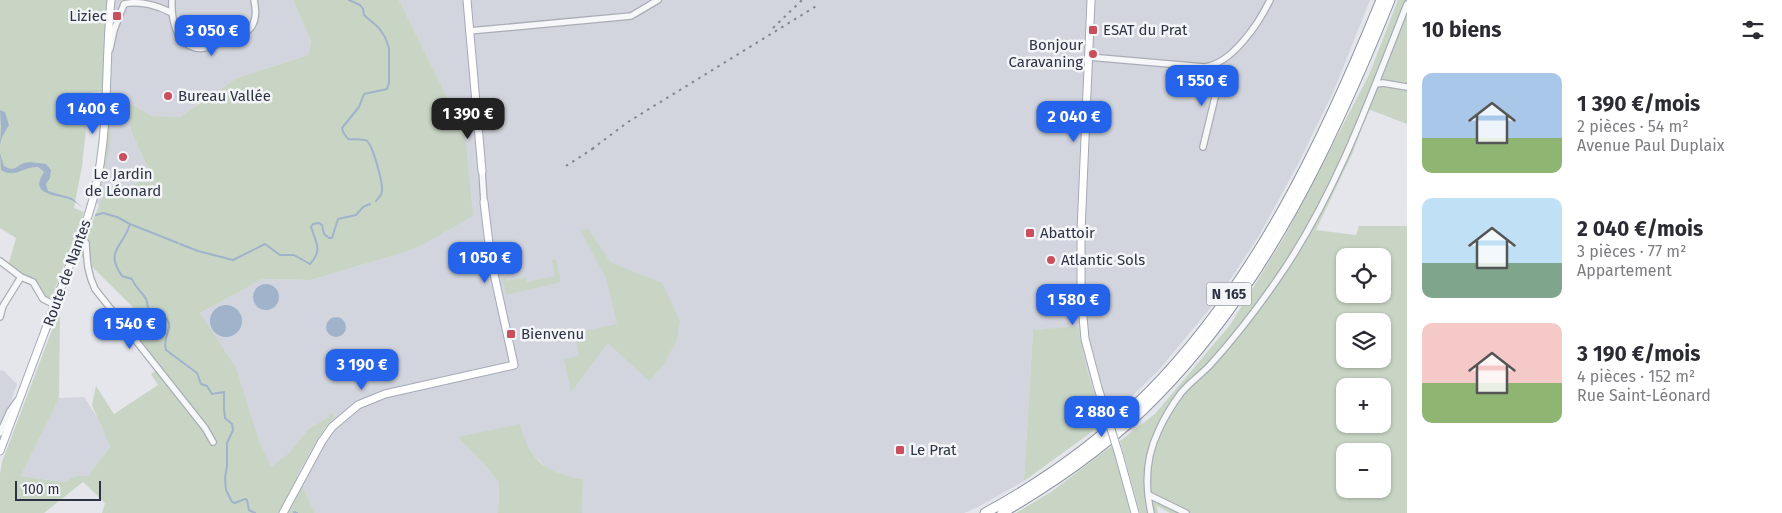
<!DOCTYPE html>
<html lang="fr">
<head>
<meta charset="utf-8">
<style>
	:root { --surface:#fff; --page:#f7f7f7; --text:#2b2b33; --muted:#7c7c81; --accent:#2563eb }
	body { margin:0; font-family:"Fira Sans",sans-serif; background:var(--page); color:var(--text); height:100vh; display:flex; flex-direction:column; font-size:19px; white-space:nowrap }
	* { box-sizing:border-box; margin:0 }
	p { font-size:16px; color:var(--muted) }
	.icon { flex:none; width:28px; height:28px; fill:none; stroke:currentColor; stroke-width:2; stroke-linecap:round; stroke-linejoin:round }
	.map { position:relative; flex:1; overflow:hidden }
	.details { display:flex; flex-direction:column; background:var(--surface); width:375px }
	.details>* { flex:none }
	.controls { position:absolute; left:1336px; top:248px; display:grid; gap:10px }
	.controls a { display:grid; place-items:center; width:55px; height:55px; border-radius:10px; background:var(--surface); box-shadow:0 1px 4px #0004; font-size:25px }
	.scale { position:absolute; left:15px; bottom:12px; width:86px; box-sizing:border-box; padding-left:5px; border:2px solid #2c3343; border-top:0; font-size:14px; line-height:18px; white-space:nowrap; color:#2c3343; -webkit-text-stroke:4px #f4f5f8; paint-order:stroke }
	.price { position:absolute; translate:-50% -42px; padding:0 11px; border-radius:10px; background:var(--accent); color:#fff; font-size:16px; line-height:32px; filter:drop-shadow(0 1px 2px #0008) }
	.price::after { content:''; position:absolute; left:50%; top:30px; width:15px; height:11px; margin-left:-8px; background:inherit; clip-path:polygon(0 0,100% 0,50% 100%) }
	.price.active { background:#222; color:#fff }
	ul { padding:0; list-style:none }
	li { display:flex; align-items:center; gap:15px; height:125px; padding:0 15px }
	li span { display:grid; place-items:center; flex:none; width:140px; height:100px; border-radius:10px; color:#555 }
	li>.icon { margin-inline-start:auto }
	span .icon { width:60px; height:60px; fill:#fffc; stroke-width:1 }
	li b { font-size:21px }
	h2 { display:flex; justify-content:space-between; align-items:center; height:60px; padding:0 15px; font-size:21px }
	main { display:flex; flex:1; min-height:0 }
	.map>svg:first-child { display:block }
</style>
</head>
<body>
<main>
<div class="map">
<svg width="1407" height="513" viewBox="0 0 1407 513">
	<rect width="100%" height="100%" fill="#e4e6eb"/>
	<g fill="#d2d5dd">
		<path d="M109 0H293L311 41 308 55 237 78 180 117 152 116 130 103 124 108 128 115 131 131 150 173 124 192 108 184 100 206 91 199 102 138Z"/>
		<path d="M399 0H1370L1335 88 1298 164 1260 234 1217 300 1158 371 1104 423 1087 371 1078 327 1033 330 1024 481 978 507 964 513H582L583 479 565 476 548 469 534 456 525 441 520 425 457 437 484 464 499 483 498 513H315L297 475 324 429 335 416 332 412 328 417 308 429 289 453 271 468 200 313 263 279 311 280 392 256 445 232 465 133Z"/>
		<path d="M0 370 4 371 17 384 0 433Z"/>
		<path d="M84 397 97 417 110 447 88 476H76L63 482 21 476 59 398Z"/>
	</g>
	<g fill="#c8d5c5" fill-rule="evenodd">
		<path d="M0 0H109L104 91 90 93 82 166 74 208 84 212 50 302 43 299 33 282 8 266 16 238 0 228Z"/>
		<path d="M293 0H399L465 133 473 216 420 246 392 256 311 280 263 279 200 313 236 368 259 441 271 467 289 453 308 429 328 417 332 412 335 417 324 429 297 475 315 513H102L105 503 83 482 44 513H0V474L2 462 60 309 59 398 21 476 63 482 76 476H88L110 447 92 405 96 386 114 414 158 385 151 374 161 367 139 341 150 324 79 254 108 184 124 192 150 173 131 131 128 115 123 108 130 103 152 116 180 117 237 78 308 55 311 41Z"/>
		<path d="M1398 0H1407V124L1368 109 1353 152 1316 230 1356 235 1359 226H1407V513H1170L1157 506 1158 513H1140L1120 441 1155 414 1230 325 1285 236 1369 75ZM1345 256H1382V294H1345ZM1345 321H1382V359H1345ZM1345 386H1382V424H1345ZM1345 451H1382V489H1345Z"/>
		<path d="M111 113 110 148 100 190 109 115Z"/>
		<path d="M588 228 610 262 662 283 680 321 676 342 664 364 649 381 608 343 571 392 564 359 579 356 575 333 617 324 606 278 581 232Z"/>
		<path d="M556 259 561 282 506 295 502 278 506 277 507 281 525 277 527 282 555 276 552 260Z"/>
		<path d="M1078 326 1087 371 1104 423 1024 481 1033 330Z"/>
		<path d="M520 424C530 461 545 473 583 479L582 513H498L499 483 484 464 457 437Z"/>
		<path d="M1112 446 1123 476 1130 513H1016L1051 492Z"/>
	</g>
	<g fill="#a0b3ca">
		<path d="M0 110 5 112 9 125 2 137 0 145 1 127Z"/>
		<path d="M0 153 4 166C14 172 15 167 24 163 30 161 40 163 46 164L51 170 50 178 46 184 48 191 72 198 83 208C78 204 72 199 65 198 50 194 30 193 44 172L38 167C23 166 16 179 1 170Z"/>
		<circle cx="266" cy="297" r="13"/>
		<circle cx="226" cy="321" r="16"/>
		<circle cx="336" cy="327" r="10"/>
	</g>
	<g fill="none" stroke-linecap="round" stroke-linejoin="round">
		<g stroke="#a0b3ca" stroke-width="2">
			<path d="M349 0 360 5 363 9 364 15 379 28 385 37 389 48V83L387 89 364 94 359 107 342 128 343 132 348 139C354 140 363 138 367 141 373 146 383 183 382 191 382 195 379 197 376 201"/>
			<path d="M96 215 103 213 117 217 130 224 178 243"/>
			<path d="M130 224C123 248 104 250 122 276L132 279C135 287 142 292 146 299 152 314 142 323 167 319 174 329 162 335 166 350L197 373 201 384 207 386 212 394 224 392V409L225 418 232 424 233 430 227 443V466L225 478 226 490 232 502 235 503 245 499 247 500 249 510 255 513"/>
			<path d="M180 244 198 251 233 260 265 244 280 255H294L310 264C323 250 316 243 311 227L313 224 319 223 322 225 324 234 329 238H332L338 219 356 215 363 207 370 204"/>
			<path d="M294 512 297 513"/>
		</g>
		<g stroke="#a9adb5" stroke-width="8">
			<g id="minor">
				<path d="M172 0C171 17 175 43 196 48 206 50 217 44 226 41 235 38 246 35 252 26 257 18 256 9 254 0"/>
				<path d="M469 31 631 16 658 0"/>
				<path d="M110 49 114 30 124 4C139 0 159 6 172 13"/>
				<path d="M1089 57 1204 67C1232 64 1259 23 1270 0"/>
				<path d="M1376 84 1383 83 1407 87"/>
				<path d="M1203 147 1216 93V85L1211 67"/>
				<path d="M482 171 484 202"/>
				<path d="M80 236 86 243C87 261 87 272 95 289L205 428 213 442"/>
				<path d="M0 261 21 277 33 282 43 299 55 305"/>
				<path d="M0 317 3 306 21 277"/>
				<path d="M0 433 10 411 17 401"/>
				<path d="M1149 495 1186 513"/>
				<path d="M1151 513C1145 486 1146 457 1158 432 1164 418 1172 405 1181 393 1190 382 1202 374 1211 364 1238 334 1263 301 1285 268 1339 186 1371 95 1407 4"/>
			</g>
		</g>
		<g stroke="#a3aab7" stroke-width="9">
			<g id="major">
				<path d="M467 0 482 171"/>
				<path d="M1091 0 1081 231V294L1085 339 1098 388 1107 416"/>
				<path d="M0 451 88 216C111 146 104 72 111 0"/>
				<path d="M1119 455 1135 513"/>
				<path d="M283 513 322 441 332 427 358 405 385 394 514 365 491 260 484 202"/>
			</g>
		</g>
		<g stroke="#8b93a1" stroke-width="11">
			<g id="highway">
				<path d="M985 513C1044 481 1101 440 1149 392 1256 283 1324 140 1381 0"/>
				<path d="M1002 513C1059 480 1113 442 1158 395 1266 284 1333 141 1390 0"/>
			</g>
		</g>
		<use href="#minor" stroke="#f6f7f9" stroke-width="5.5"/>
		<use href="#major" stroke="#fff" stroke-width="7"/>
		<use href="#highway" stroke="#fff" stroke-width="9"/>
		<g stroke="#7e8594" stroke-width="2" stroke-dasharray="2.5 5" stroke-linecap="butt">
			<path d="M773 28 802 0"/>
			<path d="M592 149 628 122 818 5"/>
			<path d="M566 166 597 146"/>
		</g>
		<g stroke="#a3aab7" stroke-width="9" stroke-linecap="butt">
			<path id="major-bridge" d="M1107 416 1119 455"/>
		</g>
		<use href="#major-bridge" stroke="#fff" stroke-width="7"/>
	</g>
	<g fill="#cb4e5c" stroke="#f4f5f8" stroke-width="2">
		<rect x="112" y="11" width="10" height="10" rx="2.5"/>
		<rect x="1088" y="25" width="10" height="10" rx="2.5"/>
		<circle cx="1093" cy="54" r="5"/>
		<circle cx="168" cy="96" r="5"/>
		<circle cx="123" cy="157" r="5"/>
		<rect x="1025" y="228" width="10" height="10" rx="2.5"/>
		<circle cx="1051" cy="260" r="5"/>
		<rect x="506" y="329" width="10" height="10" rx="2.5"/>
		<rect x="895" y="445" width="10" height="10" rx="2.5"/>
	</g>
	<g text-anchor="middle" dominant-baseline="central" stroke-width="5" stroke-linejoin="round" paint-order="stroke">
		<rect fill="#f4f5f8" stroke="#686d79" stroke-width="1" x="1206.5" y="282.5" width="45" height="23" rx="4"/>
		<g font-size="14" font-weight="bold" fill="#2c3343">
			<text x="1229" y="294">N 165</text>
		</g>
		<g font-size="15" fill="#2c3343" stroke="#f4f5f8" text-anchor="start">
			<text x="107" y="16" text-anchor="end">Liziec</text>
			<text x="1103" y="30">ESAT du Prat</text>
			<text x="1083" y="45" text-anchor="end">Bonjour<tspan x="1083" dy="17">Caravaning</tspan></text>
			<text x="178" y="96">Bureau Vallée</text>
			<text x="123" y="174" text-anchor="middle">Le Jardin<tspan x="123" dy="17">de Léonard</tspan></text>
			<text x="1040" y="233">Abattoir</text>
			<text x="1061" y="260">Atlantic Sols</text>
			<text x="521" y="334">Bienvenu</text>
			<text x="910" y="450">Le Prat</text>
		</g>
		<g font-size="15" fill="#2c3343" stroke="#f4f5f8">
			<text transform="translate(67 273) rotate(-70)">Route de Nantes</text>
		</g>
	</g>
</svg>
<div class="controls">
<a><svg class="icon" aria-label="locate" viewBox="0 0 24 24"><circle cx="12" cy="12" r="6"/><path d="M12 2v4M12 18v4M2 12h4M18 12h4"/></svg></a>
<a><svg class="icon" aria-label="layers" viewBox="0 0 24 24"><path d="M12 4l9 5-9 5-9-5zM3 14l9 5 9-5"/></svg></a>
<a>+</a>
<a>−</a>
</div>
<div class="scale">100 m</div>
<b class="price" style="left:212px;top:57px">3 050 €</b>
<b class="price" style="left:1202px;top:107px">1 550 €</b>
<b class="price" style="left:93px;top:135px">1 400 €</b>
<b class="price active" style="left:468px;top:140px">1 390 €</b>
<b class="price" style="left:1074px;top:143px">2 040 €</b>
<b class="price" style="left:485px;top:284px">1 050 €</b>
<b class="price" style="left:1073px;top:326px">1 580 €</b>
<b class="price" style="left:130px;top:350px">1 540 €</b>
<b class="price" style="left:362px;top:391px">3 190 €</b>
<b class="price" style="left:1102px;top:438px">2 880 €</b>
</div>
<section class="details">
<h2>10 biens<svg class="icon" aria-label="filters" viewBox="0 0 24 24"><path d="M4 7h16M4 17h16"/><circle cx="9" cy="7" r="2"/><circle cx="15" cy="17" r="2"/></svg></h2>
<ul>
<li><span style="background:linear-gradient(#a9c7e8 65%,#8fb573 0)"><svg class="icon" aria-label="home" viewBox="0 0 24 24"><path d="M3 11l9-7 9 7M6 9v11h12V9"/></svg></span><div><b>1 390 €/mois</b><p>2 pièces · 54 m²</p><p>Avenue Paul Duplaix</p></div></li>
<li><span style="background:linear-gradient(#bfe0f5 65%,#7fa58c 0)"><svg class="icon" aria-label="home" viewBox="0 0 24 24"><path d="M3 11l9-7 9 7M6 9v11h12V9"/></svg></span><div><b>2 040 €/mois</b><p>3 pièces · 77 m²</p><p>Appartement</p></div></li>
<li><span style="background:linear-gradient(#f6c9c9 60%,#8fb573 0)"><svg class="icon" aria-label="home" viewBox="0 0 24 24"><path d="M3 11l9-7 9 7M6 9v11h12V9"/></svg></span><div><b>3 190 €/mois</b><p>4 pièces · 152 m²</p><p>Rue Saint-Léonard</p></div></li>
</ul>
</section>
</main>
</body>
</html>
